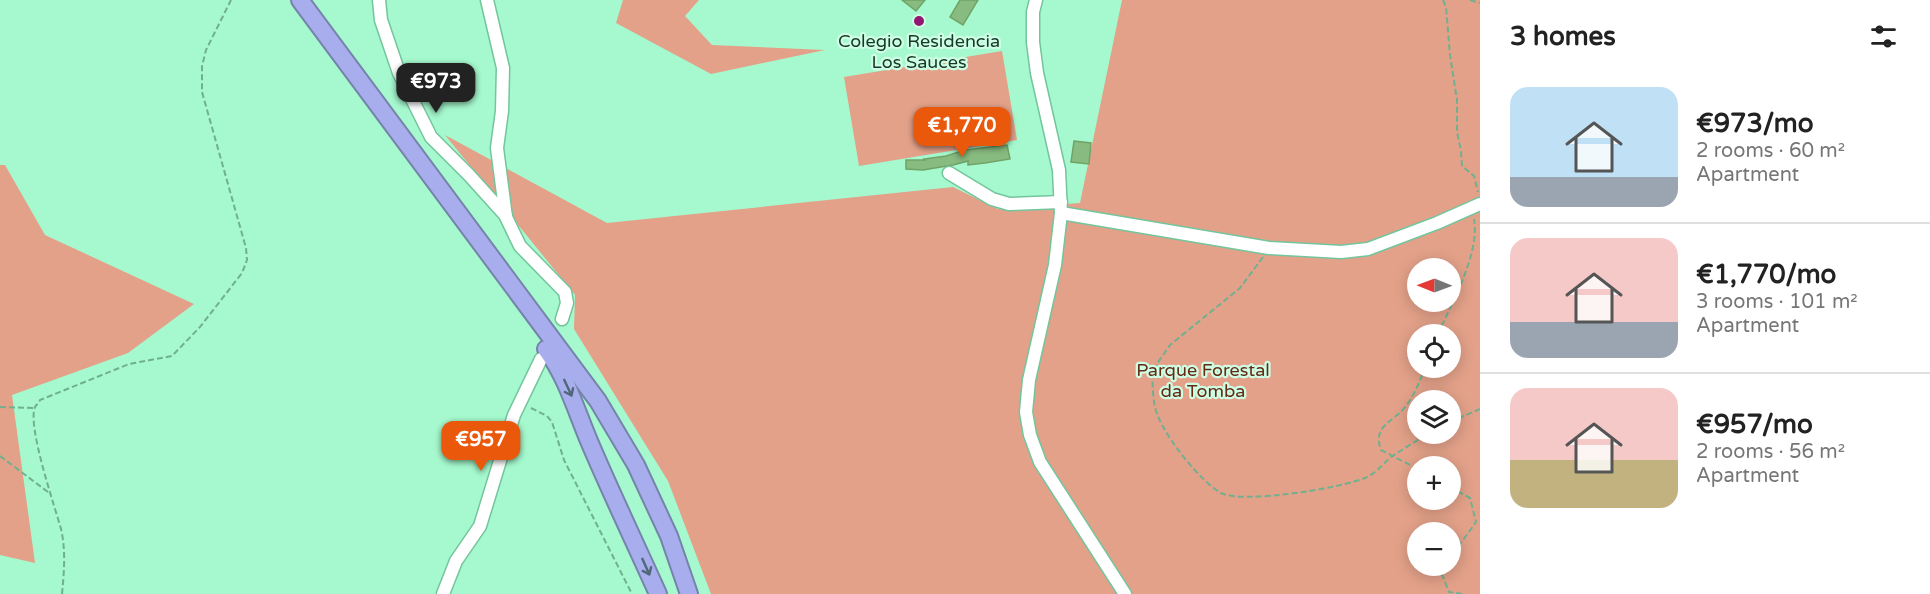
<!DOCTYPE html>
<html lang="en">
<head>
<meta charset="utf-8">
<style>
	:root { --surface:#fff; --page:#f6f6f6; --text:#222; --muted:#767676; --line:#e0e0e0; --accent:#ea580c }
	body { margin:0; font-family:"Varela Round",sans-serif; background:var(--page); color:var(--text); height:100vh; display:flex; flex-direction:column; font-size:22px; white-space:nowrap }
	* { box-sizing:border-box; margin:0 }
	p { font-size:20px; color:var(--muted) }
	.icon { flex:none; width:33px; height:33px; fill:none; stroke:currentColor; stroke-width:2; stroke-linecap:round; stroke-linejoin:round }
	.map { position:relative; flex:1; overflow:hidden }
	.side { display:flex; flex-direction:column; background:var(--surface); width:450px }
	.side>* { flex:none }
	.needle { width:39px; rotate:271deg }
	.controls { position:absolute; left:1407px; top:258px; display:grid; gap:12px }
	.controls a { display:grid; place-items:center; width:54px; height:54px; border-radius:50%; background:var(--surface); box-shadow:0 3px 15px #0003; font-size:30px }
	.price { position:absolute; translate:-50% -51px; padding:0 14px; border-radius:12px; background:var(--accent); color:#fff; font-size:20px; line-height:39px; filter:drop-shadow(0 2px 3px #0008) }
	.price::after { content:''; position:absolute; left:50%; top:36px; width:18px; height:14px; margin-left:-9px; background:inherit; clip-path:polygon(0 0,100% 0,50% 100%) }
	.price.current { background:#222; color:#fff }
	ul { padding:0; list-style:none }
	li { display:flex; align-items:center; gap:18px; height:150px; padding:0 30px }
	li+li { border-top:2px solid var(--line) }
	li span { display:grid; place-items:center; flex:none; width:168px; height:120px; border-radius:18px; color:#555 }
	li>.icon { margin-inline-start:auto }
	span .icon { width:72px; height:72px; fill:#fffc; stroke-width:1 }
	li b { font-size:26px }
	h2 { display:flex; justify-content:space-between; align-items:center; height:72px; padding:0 30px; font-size:26px }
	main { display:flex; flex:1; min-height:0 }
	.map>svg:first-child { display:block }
</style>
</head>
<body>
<main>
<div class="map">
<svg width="1480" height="594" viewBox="0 0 1480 594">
	<rect width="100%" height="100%" fill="#a6f9ce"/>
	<g fill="#e3a189" fill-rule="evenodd">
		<path d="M623 0H699L685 16 712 45 825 50 711 74 616 23Z"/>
		<path d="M1122 0H1480V594H711L668 481 574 329 575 295 445 135 607 223 953 187 998 209 1080 203ZM1418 268H1450V302H1418ZM1418 334H1450V368H1418ZM1418 400H1450V434H1418ZM1418 466H1450V500H1418ZM1418 532H1450V566H1418Z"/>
		<path d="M1002 51 1017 140 859 166 844 77Z"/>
		<path d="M0 165H5L45 235 194 304 128 353 12 395 35 563 0 555Z"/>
	</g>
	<g fill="#88bb7f" stroke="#70a368" stroke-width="1.5">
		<path d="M902 0H925L916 11Z"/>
		<path d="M960 0H978L963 25 950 17Z"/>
		<path d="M1074 141 1091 143 1089 164 1071 162Z"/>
		<path d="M1007 145 1010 159 985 163 968 165V161L953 165 923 170 906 169V160H925L924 159 946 156 965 150Z"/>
	</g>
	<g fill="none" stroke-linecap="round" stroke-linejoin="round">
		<g stroke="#73c59c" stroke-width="15">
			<g id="minor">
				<path d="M379 0 381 20 399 73 431 137 469 175 506 216"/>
				<path d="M487 0 503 68 502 111 497 148 506 217 520 246 565 292 567 303 562 319"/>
				<path d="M1036 0 1033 12V42L1037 73 1059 170 1061 213 1055 265 1029 380 1026 412 1030 435 1040 462 1125 594"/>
				<path d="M949 173 992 199 1009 204 1061 202"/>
				<path d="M1061 213 1269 248 1341 252 1368 249 1437 223 1480 204"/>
				<path d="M443 594 456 561 480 526 514 415 541 359"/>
			</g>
		</g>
		<g stroke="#7584a9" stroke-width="20">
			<g id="highway">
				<path d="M300 0 598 401 636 465 669 536 689 594"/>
				<path d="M546 349C568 379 577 414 592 448 613 497 636 545 658 594"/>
			</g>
		</g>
		<g stroke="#70b08f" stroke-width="2" stroke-dasharray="6 3" stroke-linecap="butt">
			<path d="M1443 0 1446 7 1450 55 1457 100V132L1461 151 1462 166 1474 176 1478 192"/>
			<path d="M1470 0 1480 3"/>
			<path d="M1263 257 1240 288 1170 345 1152 371C1153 385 1152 403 1158 416 1166 438 1201 482 1221 493 1244 504 1341 488 1365 478 1377 473 1384 462 1394 455 1405 448 1417 440 1429 434"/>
			<path d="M1438 334C1452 302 1480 254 1474 219"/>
			<path d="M0 407 35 408"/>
			<path d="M531 408 547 416 552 422 564 460 632 594"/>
			<path d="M1450 422 1480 409"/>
			<path d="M0 456 48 492"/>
			<path d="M1418 469 1381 450C1372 425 1393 423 1405 407 1414 396 1420 381 1425 368"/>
			<path d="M1450 487 1470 498 1476 522 1450 558"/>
			<path d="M1445 566 1441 572 1449 592 1463 594"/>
			<path d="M62 594C64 573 66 550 61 529 55 507 27 426 35 407 36 405 39 403 40 400L129 364 172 356 200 327 242 273 247 260 246 248 202 92V66L206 50 231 0"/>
		</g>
		<use href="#minor" stroke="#fff" stroke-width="12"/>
		<use href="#highway" stroke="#a8adee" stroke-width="16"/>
	</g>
	<defs><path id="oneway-shaft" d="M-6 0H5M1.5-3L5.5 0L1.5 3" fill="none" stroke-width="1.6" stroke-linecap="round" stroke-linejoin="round" transform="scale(1.5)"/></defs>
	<g stroke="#506777">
		<use href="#oneway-shaft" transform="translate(568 388) rotate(65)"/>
		<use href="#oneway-shaft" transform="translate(646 567) rotate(66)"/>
	</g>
	<circle fill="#921774" stroke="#cefee4" stroke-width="2" cx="919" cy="21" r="6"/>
	<g text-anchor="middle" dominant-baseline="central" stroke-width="4.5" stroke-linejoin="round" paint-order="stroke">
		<g font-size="18" fill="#163828" stroke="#cefee4">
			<text x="919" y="41">Colegio Residencia<tspan x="919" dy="21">Los Sauces</tspan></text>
		</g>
		<g font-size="18" fill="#632a14" stroke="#cefee4">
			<text x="1203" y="370">Parque Forestal<tspan x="1203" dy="21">da Tomba</tspan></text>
		</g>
	</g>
</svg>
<div class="controls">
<a><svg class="needle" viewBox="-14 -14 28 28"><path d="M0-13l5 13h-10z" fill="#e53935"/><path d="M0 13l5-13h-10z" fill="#767676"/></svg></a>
<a><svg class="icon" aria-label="locate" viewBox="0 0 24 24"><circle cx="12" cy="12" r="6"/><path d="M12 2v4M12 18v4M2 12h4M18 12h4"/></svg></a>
<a><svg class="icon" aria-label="layers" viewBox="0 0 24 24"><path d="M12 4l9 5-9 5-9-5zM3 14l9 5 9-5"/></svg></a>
<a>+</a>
<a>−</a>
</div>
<b class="price current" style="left:436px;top:114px">€973</b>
<b class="price" style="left:962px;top:158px">€1,770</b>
<b class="price" style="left:481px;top:472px">€957</b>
</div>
<section class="side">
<h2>3 homes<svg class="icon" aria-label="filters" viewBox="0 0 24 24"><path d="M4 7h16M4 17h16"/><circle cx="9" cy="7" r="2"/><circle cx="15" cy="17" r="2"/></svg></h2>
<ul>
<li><span style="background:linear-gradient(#bfe0f5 75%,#9aa5b1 0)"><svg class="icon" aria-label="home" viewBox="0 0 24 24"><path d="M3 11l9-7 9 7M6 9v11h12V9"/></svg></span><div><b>€973/mo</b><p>2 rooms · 60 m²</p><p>Apartment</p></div></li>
<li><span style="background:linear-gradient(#f6c9c9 70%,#9aa5b1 0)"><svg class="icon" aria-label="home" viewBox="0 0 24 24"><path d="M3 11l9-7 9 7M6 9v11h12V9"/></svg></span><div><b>€1,770/mo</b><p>3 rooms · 101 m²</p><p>Apartment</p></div></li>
<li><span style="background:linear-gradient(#f6c9c9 60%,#c2b280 0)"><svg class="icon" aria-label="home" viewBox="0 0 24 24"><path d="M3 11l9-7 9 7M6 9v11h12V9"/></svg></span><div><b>€957/mo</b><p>2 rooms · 56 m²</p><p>Apartment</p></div></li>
</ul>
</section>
</main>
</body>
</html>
